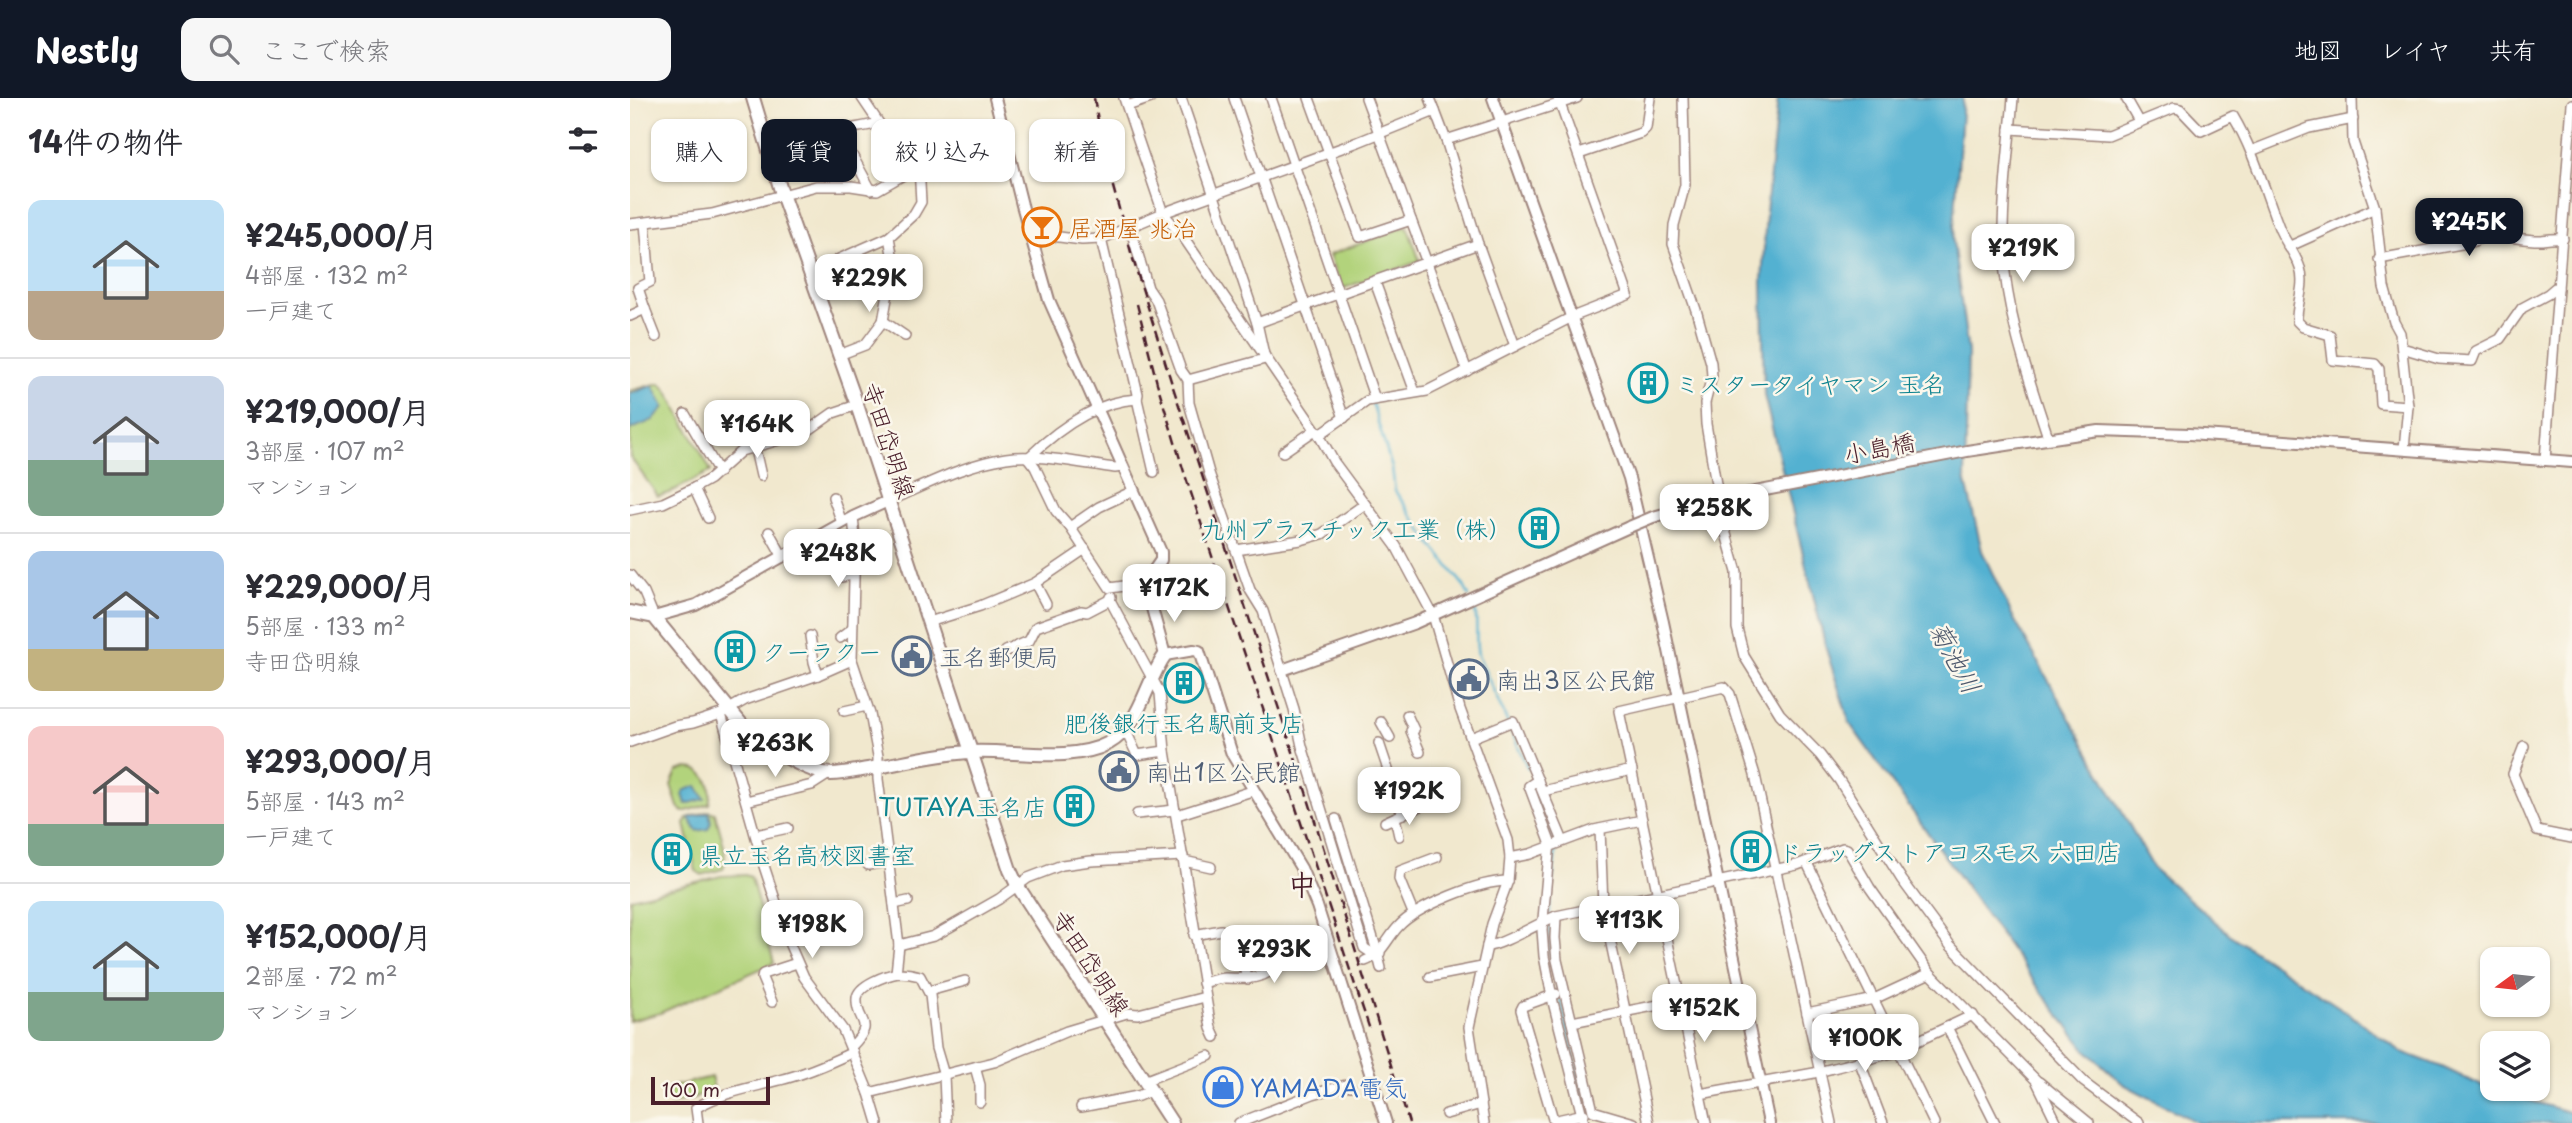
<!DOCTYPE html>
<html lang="ja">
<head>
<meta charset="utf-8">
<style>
	:root { --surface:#fff; --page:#f7f7f7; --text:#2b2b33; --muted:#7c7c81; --line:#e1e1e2; --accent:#111827 }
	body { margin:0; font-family:"Playpen Sans","Klee One",sans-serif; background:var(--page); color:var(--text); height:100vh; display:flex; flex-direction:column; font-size:26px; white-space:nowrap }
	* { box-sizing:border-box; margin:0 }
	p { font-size:23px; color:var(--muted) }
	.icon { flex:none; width:38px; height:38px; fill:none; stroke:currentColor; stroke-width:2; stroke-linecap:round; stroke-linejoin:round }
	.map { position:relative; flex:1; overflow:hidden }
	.drawer { display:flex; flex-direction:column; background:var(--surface); width:630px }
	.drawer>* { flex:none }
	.guide { position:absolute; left:21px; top:21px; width:665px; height:63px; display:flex; gap:14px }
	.needle { width:46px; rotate:255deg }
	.buttons { position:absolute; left:1850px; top:849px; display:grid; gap:14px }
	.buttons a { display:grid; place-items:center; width:70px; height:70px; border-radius:14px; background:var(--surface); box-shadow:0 2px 5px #0004; font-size:35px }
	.scale { position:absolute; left:21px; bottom:18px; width:119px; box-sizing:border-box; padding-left:7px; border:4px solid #4a1f2b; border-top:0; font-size:19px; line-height:24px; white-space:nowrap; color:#4a1f2b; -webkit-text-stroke:5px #fbf7ec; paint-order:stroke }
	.price { position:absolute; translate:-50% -60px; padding:0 16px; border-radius:14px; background:#fff; color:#222; font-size:23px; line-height:46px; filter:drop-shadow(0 2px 4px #0008) }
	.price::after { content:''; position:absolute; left:50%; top:42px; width:21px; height:16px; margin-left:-10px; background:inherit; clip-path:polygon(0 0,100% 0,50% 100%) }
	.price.active { background:var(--accent); color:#fff }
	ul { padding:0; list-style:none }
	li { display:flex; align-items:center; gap:21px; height:175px; padding:0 28px }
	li+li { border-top:2px solid var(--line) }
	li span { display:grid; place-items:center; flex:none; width:196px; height:140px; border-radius:14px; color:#555 }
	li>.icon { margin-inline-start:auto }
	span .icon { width:84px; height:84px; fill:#fffc; stroke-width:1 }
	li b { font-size:30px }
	h2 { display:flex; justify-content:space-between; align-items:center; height:84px; padding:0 28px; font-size:30px }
	.chip { padding:0 24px; border-radius:14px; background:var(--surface); box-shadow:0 2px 5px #0004; font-size:24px; line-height:63px }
	.chip.active { background:var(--accent); color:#fff }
	header { display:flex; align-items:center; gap:42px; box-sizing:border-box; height:98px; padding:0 35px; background:var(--accent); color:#fff }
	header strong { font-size:33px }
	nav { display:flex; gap:38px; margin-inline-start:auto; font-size:24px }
	.search { width:490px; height:63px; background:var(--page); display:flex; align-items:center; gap:18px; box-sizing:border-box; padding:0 24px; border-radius:14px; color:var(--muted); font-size:26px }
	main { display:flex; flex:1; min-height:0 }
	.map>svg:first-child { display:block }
</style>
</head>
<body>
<header>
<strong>Nestly</strong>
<div class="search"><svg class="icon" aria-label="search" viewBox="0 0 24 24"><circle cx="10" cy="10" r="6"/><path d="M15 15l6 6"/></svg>ここで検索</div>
<nav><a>地図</a><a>レイヤ</a><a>共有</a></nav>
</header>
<main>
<section class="drawer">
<h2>14件の物件<svg class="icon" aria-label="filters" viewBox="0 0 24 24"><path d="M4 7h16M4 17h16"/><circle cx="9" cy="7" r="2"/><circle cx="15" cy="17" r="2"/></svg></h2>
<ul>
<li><span style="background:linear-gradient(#bfe0f5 65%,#b9a48a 0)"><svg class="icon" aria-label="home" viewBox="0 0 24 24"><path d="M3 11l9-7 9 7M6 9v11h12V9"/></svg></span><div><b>¥245,000/月</b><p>4部屋 · 132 m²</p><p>一戸建て</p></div></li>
<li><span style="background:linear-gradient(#c9d6e8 60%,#7fa58c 0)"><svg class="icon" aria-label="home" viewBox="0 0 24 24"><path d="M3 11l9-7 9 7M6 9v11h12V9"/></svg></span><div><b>¥219,000/月</b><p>3部屋 · 107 m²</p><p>マンション</p></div></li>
<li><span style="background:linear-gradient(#a9c7e8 70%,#c2b280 0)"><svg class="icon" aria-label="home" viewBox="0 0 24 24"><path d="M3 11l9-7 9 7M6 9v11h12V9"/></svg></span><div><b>¥229,000/月</b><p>5部屋 · 133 m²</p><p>寺田岱明線</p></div></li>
<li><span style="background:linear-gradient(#f6c9c9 70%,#7fa58c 0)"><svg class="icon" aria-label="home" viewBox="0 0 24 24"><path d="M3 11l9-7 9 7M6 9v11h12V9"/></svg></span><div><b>¥293,000/月</b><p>5部屋 · 143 m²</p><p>一戸建て</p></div></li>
<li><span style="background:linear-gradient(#bfe0f5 65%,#7fa58c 0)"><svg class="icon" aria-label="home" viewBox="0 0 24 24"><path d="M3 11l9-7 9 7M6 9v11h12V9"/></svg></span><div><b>¥152,000/月</b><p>2部屋 · 72 m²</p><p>マンション</p></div></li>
</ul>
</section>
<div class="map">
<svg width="1942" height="1025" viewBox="0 0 1942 1025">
	<rect width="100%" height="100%" fill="#fbf7ec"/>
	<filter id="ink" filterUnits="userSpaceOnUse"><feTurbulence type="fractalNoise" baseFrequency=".0143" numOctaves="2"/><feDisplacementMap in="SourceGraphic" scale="14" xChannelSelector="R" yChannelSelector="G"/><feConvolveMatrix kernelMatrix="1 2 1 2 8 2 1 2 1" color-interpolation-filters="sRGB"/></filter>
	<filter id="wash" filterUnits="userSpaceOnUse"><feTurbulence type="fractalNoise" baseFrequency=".00686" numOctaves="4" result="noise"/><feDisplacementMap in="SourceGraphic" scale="28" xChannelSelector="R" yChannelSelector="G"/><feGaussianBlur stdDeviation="1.57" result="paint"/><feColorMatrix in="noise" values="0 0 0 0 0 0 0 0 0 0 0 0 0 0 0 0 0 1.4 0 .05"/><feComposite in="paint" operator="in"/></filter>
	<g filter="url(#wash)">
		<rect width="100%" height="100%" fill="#f1e8ce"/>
		<g fill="#b2d37b" stroke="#7e7953" stroke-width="2">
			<path d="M777 128 790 163 711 191 699 157Z"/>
			<path d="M25 286H31L37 292 81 373 39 395 28 398 0 359V293Z"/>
			<path d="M57 670C76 670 84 688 79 706L53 714 48 709 41 687 47 673Z"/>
			<path d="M79 713 85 715C89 732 99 754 93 771L72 777 66 773 55 726 57 720Z"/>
			<path d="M115 777 121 779 144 865 30 915 0 923V800L91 778Z"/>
			<path d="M81 979 85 994 41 1006 37 990Z"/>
		</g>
		<g fill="#53b1d1" stroke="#4e687e" stroke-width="2">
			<path d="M1148 0H1333L1323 143 1338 254 1335 380 1352 453 1384 521 1524 771 1603 839 1712 911 1772 954 1812 969 1854 989 1942 1015V1025H1568L1493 986 1457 953 1413 896 1220 626 1197 554 1134 297 1132 184 1136 114Z"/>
			<path d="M21 288 24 289 34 309 23 322 0 332V296Z"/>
			<path d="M67 688 75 701 56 706 53 696 55 692Z"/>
			<path d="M79 714 81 724 78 731 67 733 59 720Z"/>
		</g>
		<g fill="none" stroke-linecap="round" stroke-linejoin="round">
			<g stroke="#53b1d1" stroke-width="2.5">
				<path d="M742 305 762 370 765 393 802 447 834 488 839 498"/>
				<path d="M842 504C850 520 844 540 848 557L898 671"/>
				<path d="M917 716 925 743"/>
				<path d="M926 750 920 807 919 850 959 1025"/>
			</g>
		</g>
	</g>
	<g filter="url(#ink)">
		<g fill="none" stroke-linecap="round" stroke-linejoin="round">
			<g stroke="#9e847c" stroke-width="12">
				<g id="minor">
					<path d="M232 0 261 43 291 63"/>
					<path d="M494 0 533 115 554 140 689 337 704 364 766 448 803 517 830 611 878 742 880 760 878 783 862 826 839 929 854 1025"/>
					<path d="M551 0 627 225 635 261 558 282"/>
					<path d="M604 0 714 320"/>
					<path d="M641 0 745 301"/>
					<path d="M679 0 730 139 781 122"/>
					<path d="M736 0 837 273"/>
					<path d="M800 0 805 13"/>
					<path d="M1053 0 1055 87 1044 127 1043 146 1066 212 1081 265 1082 278 1075 305 1076 326 1092 422 1107 474V530L1114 558 1150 616 1190 657 1209 682 1272 782 1320 847 1454 984 1509 1025"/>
					<path d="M1383 0C1379 49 1372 101 1373 151 1376 216 1398 278 1418 339"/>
					<path d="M1496 0 1509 23"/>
					<path d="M1722 0 1723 44 1745 110 1754 189 1764 224 1770 235 1778 308 1774 351"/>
					<path d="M497 8 521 0"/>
					<path d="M1380 31 1478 37 1544 10 1550 11 1571 33 1603 18C1624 53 1635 94 1650 132 1656 145 1666 157 1670 170 1676 188 1666 206 1667 223L1673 229 1700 237 1703 262 1745 266 1749 271 1751 306 1778 308"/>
					<path d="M816 42 848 146 885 248"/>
					<path d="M137 47C156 41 173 49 191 44 197 43 199 38 205 35 217 29 234 30 247 25"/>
					<path d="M1621 53 1679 30 1723 21"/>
					<path d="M949 56 1011 35 1016 30 1020 0"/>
					<path d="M222 57 241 92"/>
					<path d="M0 126 82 116 186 88H221L247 92 289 68"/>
					<path d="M500 129 518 190 526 202 551 272 558 282 559 305 579 375 620 492 633 513 664 611 672 648 734 850 740 854 750 855"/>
					<path d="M401 137 407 136 452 142 471 141 533 115 728 44 805 13 816 42 947 0"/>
					<path d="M1658 149 1745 110"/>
					<path d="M209 161 259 139"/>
					<path d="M1749 161 1842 144C1865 131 1887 143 1911 142 1919 141 1925 140 1933 141"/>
					<path d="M745 184 785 294"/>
					<path d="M708 196 848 146"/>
					<path d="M15 211 26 239"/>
					<path d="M0 218 15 211 8 190 20 184 15 125"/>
					<path d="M253 223 275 238"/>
					<path d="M627 225 702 198"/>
					<path d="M1772 250 1809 261 1842 263 1846 253 1870 241 1892 210 1918 196 1925 190H1928"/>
					<path d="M209 257 235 247 253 223 262 173V156L259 139 284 116 291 104 289 68 303 48 371 27"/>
					<path d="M507 301 524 374"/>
					<path d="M55 316 89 374"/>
					<path d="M689 337 737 303 797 293 942 219 998 197 928 0"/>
					<path d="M124 347 131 378"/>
					<path d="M653 354 685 332"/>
					<path d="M398 360C427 332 465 303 507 301L508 296 471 141"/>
					<path d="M398 360 405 369 426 413 440 429 480 490 515 485"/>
					<path d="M1915 362 1942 6"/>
					<path d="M64 390 78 420"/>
					<path d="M203 399 212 425"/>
					<path d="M258 403C296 387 335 366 376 360 406 355 454 366 485 370L492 369"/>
					<path d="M0 412 33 405 64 390 80 381 111 353 176 334 203 315 227 307"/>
					<path d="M223 419 225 440 222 562 240 616 248 658V681L269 847 266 875"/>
					<path d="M440 429 469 409 503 393"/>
					<path d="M139 434 153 459"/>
					<path d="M606 452 671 442 692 436 735 406"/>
					<path d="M0 477 14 495 24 519"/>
					<path d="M211 479 223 477"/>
					<path d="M405 485 416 506"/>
					<path d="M480 502 530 595 535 653 581 930 585 939"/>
					<path d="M299 524 350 508 405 485 455 451"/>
					<path d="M180 538 184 564 188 577"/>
					<path d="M210 540 222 531"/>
					<path d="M376 553 399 543 406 529 451 513 457 514 480 502 481 499"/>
					<path d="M214 613 237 608"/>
					<path d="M91 616 134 768 160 847 174 879 213 932 239 995 364 964 437 933 497 915 508 916 575 899"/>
					<path d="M777 617 784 632"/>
					<path d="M751 624 760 640"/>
					<path d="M495 631 507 657 535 653"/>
					<path d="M781 633 790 654"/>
					<path d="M841 640 883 623 933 743"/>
					<path d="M0 644 45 628 63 625 91 616 115 602 188 577 222 562"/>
					<path d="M749 645 773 716"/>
					<path d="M1894 648 1883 676 1907 733 1942 740"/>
					<path d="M908 682 899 688 920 744 912 832 914 858 923 904 954 1025"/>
					<path d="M913 693 1002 672"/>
					<path d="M116 703 182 687 199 676"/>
					<path d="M507 716 545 712"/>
					<path d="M547 717 622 693"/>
					<path d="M765 720 769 738"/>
					<path d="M706 721 747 853"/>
					<path d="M755 724 790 708"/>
					<path d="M970 731 973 808 1019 1025"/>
					<path d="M126 737 158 730"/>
					<path d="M880 760 900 756 964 732 1012 722"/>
					<path d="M554 763 581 769"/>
					<path d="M1177 765 1304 1025"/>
					<path d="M238 767 258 764"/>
					<path d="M264 806 278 803"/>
					<path d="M783 815 769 781 770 773 807 759"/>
					<path d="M926 818 925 840 927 862 963 1013 1004 1025"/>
					<path d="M564 837 591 832"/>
					<path d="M269 847 304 838 369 801 398 780 432 767 461 763 553 758"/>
					<path d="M857 848C868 849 911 824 926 818L1167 767 1213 750 1217 751 1240 790 1300 875 1406 982 1427 1025"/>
					<path d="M748 858 751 870"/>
					<path d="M735 863C752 857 756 842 768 829 787 808 850 783 878 783"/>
					<path d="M614 870 618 881"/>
					<path d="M800 879 852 869"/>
					<path d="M573 885C580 883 588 880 595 880 608 880 620 882 633 877 659 866 662 840 695 832"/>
					<path d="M299 893 335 883"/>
					<path d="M926 896 893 908 891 912 923 1021 927 1022 954 1016"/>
					<path d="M142 904 132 880 133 876 167 865"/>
					<path d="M1177 915 1244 901 1300 875"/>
					<path d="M942 924 1049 903"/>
					<path d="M1317 929 1365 1025"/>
					<path d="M221 949C248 922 225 925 227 900 228 887 257 877 268 875 275 875 283 876 290 878L300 897 306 950 314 977 316 1025"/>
					<path d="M1229 962 1253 1025"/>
					<path d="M345 969 350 987V1004"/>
					<path d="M514 983 579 958"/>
					<path d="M1409 984 1459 1025"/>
					<path d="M239 995 248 1025"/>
					<path d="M1070 996 1184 975 1262 955 1343 917"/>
					<path d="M451 1009 508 998 520 993"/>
					<path d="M816 1016 851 1006"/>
					<path d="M68 1025 66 1010C92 994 121 990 150 982 175 976 200 965 223 954"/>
					<path d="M609 1025 683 996 716 987 720 988"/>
					<path d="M1076 1025 989 613 1094 589 1100 596 1125 677 1201 1025"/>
				</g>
			</g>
			<g stroke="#9e847c" stroke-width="14">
				<g id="tertiary">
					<path d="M365 0 392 107 419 202 531 454V462L515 485 535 557 564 552 569 553 602 656 671 770 687 808 756 1025"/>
					<path d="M863 0 999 380 1033 524 1139 1025"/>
					<path d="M1023 419 1089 401 1337 353 1469 333 1559 336 1942 364"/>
					<path d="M24 519 66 507 223 419 258 403"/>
					<path d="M652 572 785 525 999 429"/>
				</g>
			</g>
			<g stroke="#9e847c" stroke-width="16">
				<g id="secondary">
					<path d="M123 0 152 96 227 307 380 772 387 787 542 1025"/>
					<path d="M0 514 24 519 113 628C135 646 172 674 201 676 213 676 226 673 238 671 272 665 308 655 342 654 383 652 442 665 479 645 511 627 515 585 535 557"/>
				</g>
			</g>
			<use href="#minor" stroke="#fff" stroke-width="9"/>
			<use href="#tertiary" stroke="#fff" stroke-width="10"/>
			<use href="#secondary" stroke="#fff" stroke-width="12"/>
			<g stroke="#4a1f2b" stroke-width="2.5" stroke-dasharray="10 5" stroke-linecap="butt">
				<path d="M464 0 474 56 502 158 542 286 671 678 779 1025"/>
				<path d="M507 206 527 285 554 374 740 932"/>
			</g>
			<g stroke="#9e847c" stroke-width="14" stroke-linecap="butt">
				<path id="tertiary-bridge" d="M999 429 1023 419"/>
			</g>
			<use href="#tertiary-bridge" stroke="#fff" stroke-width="10"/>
		</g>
	</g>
	<defs>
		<g id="bar-ring" transform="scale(2.0125)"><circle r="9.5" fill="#fbf7ec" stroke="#e8710a" stroke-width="1.5"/><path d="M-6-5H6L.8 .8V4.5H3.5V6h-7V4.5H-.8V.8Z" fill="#e8710a"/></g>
		<g id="building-ring" transform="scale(2.0125)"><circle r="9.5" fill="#fbf7ec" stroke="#0f9aa8" stroke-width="1.5"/><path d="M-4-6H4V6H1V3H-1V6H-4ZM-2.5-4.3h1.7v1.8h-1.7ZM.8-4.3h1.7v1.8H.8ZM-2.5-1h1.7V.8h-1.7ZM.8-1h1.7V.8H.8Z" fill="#0f9aa8"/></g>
		<g id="civic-ring" transform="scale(2.0125)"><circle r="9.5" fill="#fbf7ec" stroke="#5c6f8a" stroke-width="1.5"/><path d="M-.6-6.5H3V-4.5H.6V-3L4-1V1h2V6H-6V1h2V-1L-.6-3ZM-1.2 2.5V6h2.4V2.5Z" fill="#5c6f8a"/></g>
		<g id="shop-ring" transform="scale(2.0125)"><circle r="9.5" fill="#fbf7ec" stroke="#3f7fe0" stroke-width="1.5"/><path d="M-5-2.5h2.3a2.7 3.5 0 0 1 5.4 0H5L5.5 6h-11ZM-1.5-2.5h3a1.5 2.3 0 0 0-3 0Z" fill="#3f7fe0"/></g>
	</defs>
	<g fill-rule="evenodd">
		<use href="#bar-ring" x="412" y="129"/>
		<use href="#building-ring" x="1018" y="285"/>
		<use href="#building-ring" x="909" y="430"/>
		<use href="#building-ring" x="105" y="553"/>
		<use href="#civic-ring" x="282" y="558"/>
		<use href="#civic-ring" x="839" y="581"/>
		<use href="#building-ring" x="554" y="585"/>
		<use href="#civic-ring" x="489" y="673"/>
		<use href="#building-ring" x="444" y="708"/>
		<use href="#building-ring" x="1121" y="753"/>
		<use href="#building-ring" x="42" y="756"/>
		<use href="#shop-ring" x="593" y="989"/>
	</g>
	<g text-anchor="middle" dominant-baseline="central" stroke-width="5" stroke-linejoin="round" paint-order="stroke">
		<g font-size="24" fill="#c56008" stroke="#fbf7ec" text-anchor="start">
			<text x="439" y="129">居酒屋 兆治</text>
		</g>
		<g font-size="24" fill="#0d838f" stroke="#fbf7ec" text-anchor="start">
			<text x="1045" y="285">ミスタータイヤマン 玉名</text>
			<text x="882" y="430" text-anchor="end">九州プラスチック工業（株）</text>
			<text x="132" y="553">クーラクー</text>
			<text x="554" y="624" text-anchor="middle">肥後銀行玉名駅前支店</text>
			<text x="417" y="708" text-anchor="end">TUTAYA玉名店</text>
			<text x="1148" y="753">ドラッグストアコスモス 六田店</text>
			<text x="69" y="756">県立玉名高校図書室</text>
		</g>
		<g font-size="24" fill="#4a1f2b" stroke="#fbf7ec">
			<text transform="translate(260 342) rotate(72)">寺田岱明線</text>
			<text transform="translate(1249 349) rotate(-11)">小島橋</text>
			<text transform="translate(462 864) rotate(57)">寺田岱明線</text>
		</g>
		<g font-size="24" fill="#4e5e75" stroke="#fbf7ec" text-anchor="start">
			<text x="309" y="558">玉名郵便局</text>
			<text x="866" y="581">南出3区公民館</text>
			<text x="516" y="673">南出1区公民館</text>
		</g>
		<g font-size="24" fill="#366cbe" stroke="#fbf7ec" text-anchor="start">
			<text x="620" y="989">YAMADA電気</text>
		</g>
		<g font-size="26" font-style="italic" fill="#4e596d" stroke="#fbf7ec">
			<text transform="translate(1326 559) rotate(61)">菊池川</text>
		</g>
		<g font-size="28" font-weight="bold" fill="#4a1f2b" stroke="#fbf7ec">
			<text x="672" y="785">中</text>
		</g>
	</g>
</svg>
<div class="buttons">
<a><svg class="needle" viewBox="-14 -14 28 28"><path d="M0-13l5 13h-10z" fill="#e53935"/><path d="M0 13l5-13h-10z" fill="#7c7c81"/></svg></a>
<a><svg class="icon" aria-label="layers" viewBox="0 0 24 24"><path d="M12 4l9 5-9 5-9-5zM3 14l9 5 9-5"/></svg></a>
</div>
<div class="scale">100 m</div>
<b class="price active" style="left:1839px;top:160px">¥245K</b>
<b class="price" style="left:1393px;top:186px">¥219K</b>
<b class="price" style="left:239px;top:216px">¥229K</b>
<b class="price" style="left:127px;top:362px">¥164K</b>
<b class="price" style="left:1084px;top:446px">¥258K</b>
<b class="price" style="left:208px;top:491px">¥248K</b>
<b class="price" style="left:544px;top:526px">¥172K</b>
<b class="price" style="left:145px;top:681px">¥263K</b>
<b class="price" style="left:779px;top:729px">¥192K</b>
<b class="price" style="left:999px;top:858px">¥113K</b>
<b class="price" style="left:182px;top:862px">¥198K</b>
<b class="price" style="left:644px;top:887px">¥293K</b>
<b class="price" style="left:1074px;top:946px">¥152K</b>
<b class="price" style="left:1235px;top:976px">¥100K</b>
<div class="guide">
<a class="chip">購入</a>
<a class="chip active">賃貸</a>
<a class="chip">絞り込み</a>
<a class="chip">新着</a>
</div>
</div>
</main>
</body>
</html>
